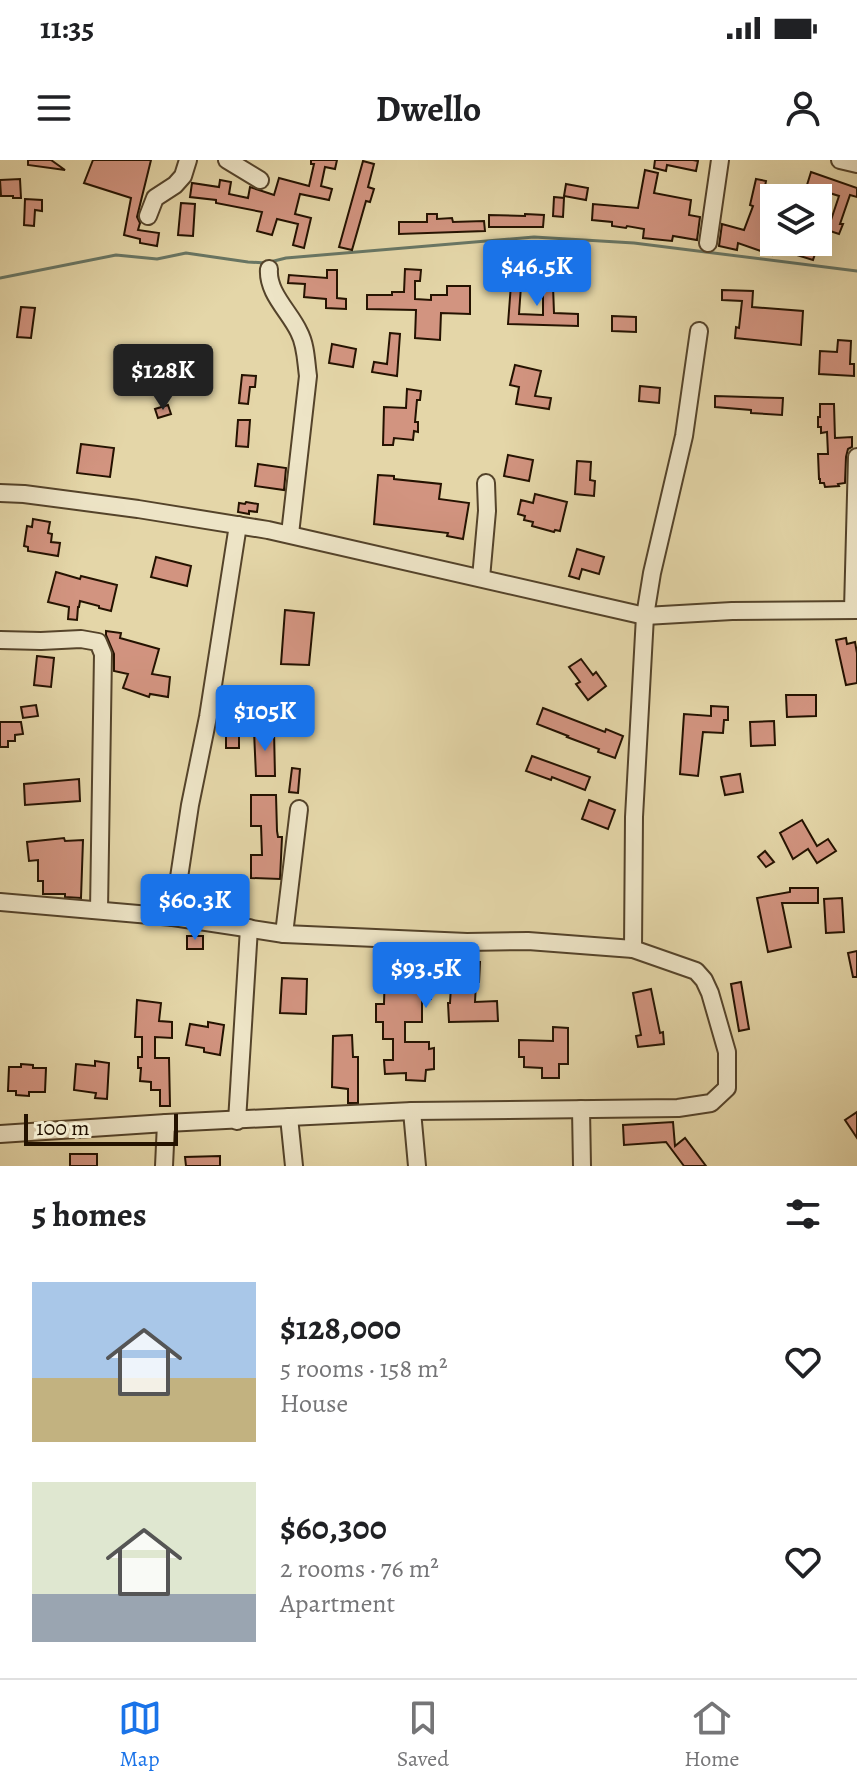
<!DOCTYPE html>
<html lang="en">
<head>
<meta charset="utf-8">
<style>
	:root { --surface:#fff; --page:#f2f2f2; --text:#202124; --muted:#757577; --line:#e0e0e0; --accent:#1a73e8 }
	body { margin:0; font-family:Alegreya,serif; background:var(--page); color:var(--text); height:100vh; display:flex; flex-direction:column; font-size:30px; white-space:nowrap }
	* { box-sizing:border-box; margin:0 }
	p { font-size:26px; color:var(--muted) }
	.icon { flex:none; width:44px; height:44px; fill:none; stroke:currentColor; stroke-width:2; stroke-linecap:round; stroke-linejoin:round }
	.map { position:relative; height:1006px; overflow:hidden }
	.panel { display:flex; flex-direction:column; background:var(--surface); flex:1 }
	.panel>* { flex:none }
	.fabs { position:absolute; left:760px; top:24px; display:grid; gap:16px }
	.fabs a { display:grid; place-items:center; width:72px; height:72px; border-radius:0px; background:var(--surface); box-shadow:0 8px 32px #0002; font-size:40px }
	.scale { position:absolute; left:24px; bottom:20px; width:154px; box-sizing:border-box; padding-left:8px; border:4px solid #241200; border-top:0; font-size:22px; line-height:28px; white-space:nowrap; color:#241200; -webkit-text-stroke:6px #ede4c6; paint-order:stroke }
	.price { position:absolute; translate:-50% -68px; padding:0 18px; border-radius:8px; background:var(--accent); color:#fff; font-size:26px; line-height:52px; filter:drop-shadow(0 2px 4px #0008) }
	.price::after { content:''; position:absolute; left:50%; top:48px; width:24px; height:18px; margin-left:-12px; background:inherit; clip-path:polygon(0 0,100% 0,50% 100%) }
	.price.selected { background:#222; color:#fff }
	ul { padding:0; list-style:none }
	li { display:flex; align-items:center; gap:24px; height:200px; padding:0 32px }
	li span { display:grid; place-items:center; flex:none; width:224px; height:160px; border-radius:0px; color:#555 }
	li>.icon { margin-inline-start:auto }
	span .icon { width:96px; height:96px; fill:#fffc; stroke-width:1 }
	li b { font-size:34px }
	h2 { display:flex; justify-content:space-between; align-items:center; height:96px; padding:0 32px; font-size:34px }
	.status { display:flex; justify-content:space-between; align-items:center; height:56px; padding:0 40px; background:var(--surface); direction:ltr }
	.status svg { height:22px; fill:currentColor }
	header { display:flex; justify-content:space-between; align-items:center; height:104px; padding:0 32px; background:var(--surface); font-size:36px; font-weight:700 }
	.tab-bar { display:flex; justify-content:space-around; align-items:center; height:112px; border-top:2px solid var(--line); background:var(--surface); font-size:22px; color:var(--muted) }
	.tab-bar a { display:grid; justify-items:center; gap:4px }
	.tab-bar .selected { color:var(--accent) }
	.map>svg:first-child { display:block }
</style>
</head>
<body>
<div class="status"><b>11:35</b><svg viewBox="0 0 49 12"><path d="M0 12V9h3v3zM5 12V6h3v6zM10 12V3h3v9zM15 12V0h3v12zM26 1h20v11H26zM47 4h2v5h-2z"/></svg></div>
<header><svg class="icon" aria-label="menu" viewBox="0 0 24 24"><path d="M4 6h16M4 12h16M4 18h16"/></svg>Dwello<svg class="icon" aria-label="person" viewBox="0 0 24 24"><circle cx="12" cy="8" r="4"/><path d="M4 21q1-7 8-7t8 7"/></svg></header>
<div class="map">
<svg width="857" height="1006" viewBox="0 0 857 1006">
	<rect width="100%" height="100%" fill="#e4d6a8"/>
	<filter id="stains"><feTurbulence type="fractalNoise" baseFrequency=".0025" numOctaves="4"/><feColorMatrix values="0 0 0 0 .2 0 0 0 0 .09 0 0 0 0 .02 0 0 0 .5 -.17"/></filter>
	<radialGradient id="worn" r=".72"><stop offset=".6" stop-color="#630" stop-opacity="0"/><stop offset="1" stop-color="#630" stop-opacity=".3"/></radialGradient>
	<g fill="none" stroke-linecap="round" stroke-linejoin="round">
		<path stroke="#687664" stroke-width="3" d="M0 118 116 95 157 99 186 93 248 102 266 103 286 98 534 77 634 83 857 111"/>
	</g>
	<g fill="#d29480" stroke="#241200" stroke-width="2">
		<path d="M28 0H51L65 10 28 5Z"/>
		<path d="M93 0H151L137 57 140 63 138 70 159 73 157 86 140 83V79L124 75 131 38 84 23Z"/>
		<path d="M311 0H337L335 9 325 7 321 26 332 29 329 40 300 34 295 54 311 58 304 88 293 85 298 64 277 59 272 75 257 71 262 52 216 43V40L190 37 192 23 219 27 220 20 231 22 229 34 248 38 250 27 274 35 279 18 309 26 314 4H311Z"/>
		<path d="M655 0H693L698 1 696 11 667 5 666 11 654 8Z"/>
		<path d="M363 1 374 4 368 27 374 29 370 42 366 41 352 90 339 87Z"/>
		<path d="M645 10 658 13 654 33 691 40 689 55 700 57 697 80 673 76 672 81 643 78 644 69 627 66 626 68 612 66V62L592 60 593 44 638 48Z"/>
		<path d="M811 12 857 28V37L850 35 840 64H843L839 74 818 67V56L831 60 839 36 817 29 814 38H803Z"/>
		<path d="M20 19 21 38H13V36H1L0 20Z"/>
		<path d="M756 19 766 21 762 42 774 45V82H819L813 100 774 88 772 95 738 83 737 90 719 86 722 64 744 70 753 46 750 45Z"/>
		<path d="M566 24 588 28 586 40 564 36Z"/>
		<path d="M554 37 564 38 563 57 553 56Z"/>
		<path d="M25 39 42 40V51L35 50 34 66 24 65Z"/>
		<path d="M181 43 195 44 193 76 178 75Z"/>
		<path d="M427 54H437V59L452 58 453 62 484 61 485 71 399 74V62H427Z"/>
		<path d="M525 54 544 55 543 67H489V55L525 56Z"/>
		<path d="M405 109 421 110 420 121H415V139L431 140V135H447V126H470V154L441 153 440 180 415 178 416 150 367 149V135H392V132H404Z"/>
		<path d="M327 110H337V138L346 139V149L326 148V139L304 137 305 124 288 123 289 115 327 118Z"/>
		<path d="M512 111 522 112 519 154 543 155V126H553L554 153 578 154V166L508 164Z"/>
		<path d="M722 130 753 131 752 147 803 151 801 185 735 178 736 167 739 168 742 141 722 140Z"/>
		<path d="M21 147 35 148 31 178 17 177Z"/>
		<path d="M612 156 636 157V172L612 171Z"/>
		<path d="M390 173 400 174 397 216 372 212 374 202 387 204Z"/>
		<path d="M838 180 851 181 850 204H854V216L819 214 820 191 837 192Z"/>
		<path d="M332 184 356 189 353 207 329 203Z"/>
		<path d="M515 205 541 211 535 236 551 238 549 249 516 244 519 227 510 225Z"/>
		<path d="M242 215 256 216 255 227H250L248 244 239 243Z"/>
		<path d="M640 226 660 228 659 243 639 241Z"/>
		<path d="M407 229 421 231 420 240H417L415 262H418V272L414 271 413 280 394 278 393 285H383L384 247 406 248Z"/>
		<path d="M715 236 783 238 782 255 751 253V250L715 247Z"/>
		<path d="M820 244H834L835 278 852 277V287L848 289 846 297 845 323 838 324 839 326 825 327 824 323H820V319H819L818 294H828L827 272 821 273V267H818V257H820Z"/>
		<path d="M168 245 171 254 158 258 155 249Z"/>
		<path d="M238 260H250L248 287 236 286Z"/>
		<path d="M81 284 114 288 110 317 77 313Z"/>
		<path d="M508 295 533 300 529 321 504 316Z"/>
		<path d="M577 301 591 302 590 320 595 321 594 336 575 334Z"/>
		<path d="M258 304 286 308 284 330 255 326Z"/>
		<path d="M378 315 394 316V319L441 324 439 339 469 343 463 379 447 376 448 373 374 364Z"/>
		<path d="M535 334 567 342 560 371 555 370 554 372 532 366 533 362 524 360 525 356 518 354 521 340 533 343Z"/>
		<path d="M246 342 258 344 257 352 249 351V354L238 352 239 343 245 344Z"/>
		<path d="M33 359 50 362 48 373 52 374 51 382 60 383 58 396 28 391V387L24 386 27 366 32 367Z"/>
		<path d="M577 389 604 397 599 414 582 409 579 419 569 416Z"/>
		<path d="M156 397 191 406 187 426 151 417Z"/>
		<path d="M56 412 80 419 81 416 117 425 111 451 99 448V446L80 441 79 447H78L77 460 68 459 69 447 48 442Z"/>
		<path d="M285 450 314 453 309 505 281 504Z"/>
		<path d="M106 471 121 473 120 478 159 489 152 514 170 517 168 537 150 534 149 537 123 528 128 514 114 511V494L106 475Z"/>
		<path d="M846 478 847 484 855 482 857 493V523L846 525 836 480Z"/>
		<path d="M37 496 54 498 51 527 34 525Z"/>
		<path d="M581 499 593 515 596 512 606 526 588 540 576 524 580 522 569 507Z"/>
		<path d="M786 535H816V556L787 557Z"/>
		<path d="M36 545 38 556 23 558 21 547Z"/>
		<path d="M711 546 728 547V560H724L723 573 703 572 698 616 680 614 684 554 711 556Z"/>
		<path d="M543 548 605 572 606 569 623 576 615 598 598 592 599 589 567 577 568 576 537 564Z"/>
		<path d="M774 561 775 585 751 586 750 562Z"/>
		<path d="M0 562H21L23 574 15 575V581H8V587H0Z"/>
		<rect x="226" y="571" width="13" height="17"/>
		<path d="M254 571H274L275 616H256Z"/>
		<path d="M532 596 590 617 585 630 552 617 551 620 526 611Z"/>
		<path d="M292 608 300 609 298 633 289 632Z"/>
		<path d="M740 614 743 632 725 635 721 617Z"/>
		<path d="M79 619 80 641 25 645 24 624Z"/>
		<path d="M251 635H276L277 671 278 677H282L280 719 251 718V695H262L261 666H251Z"/>
		<path d="M589 640 615 650 608 669 582 659Z"/>
		<path d="M802 660 817 686 828 679 836 691 817 703 808 689 793 699 780 673Z"/>
		<path d="M64 678 65 681 83 680 81 738 65 737V734H43V721H38V700L29 701 27 682Z"/>
		<path d="M765 691 774 702 766 707 758 697Z"/>
		<path d="M790 728H818V743H782L791 787 768 792 757 738 790 732Z"/>
		<path d="M842 738 844 772 826 773 824 739Z"/>
		<rect x="187" y="776" width="16" height="13"/>
		<path d="M857 791V817H853L848 793Z"/>
		<path d="M451 801 480 802 479 822H476L475 842 497 841 498 861 449 862 448 843H450L451 826 449 825V823L431 822V839H422V862H405V882H429V889L434 888V909L426 910 425 921 406 920V913L385 914 384 900H393V879H383V862H376V844H384L385 806 445 807V805H451Z"/>
		<path d="M282 818 307 819 306 854 280 853Z"/>
		<path d="M741 822 749 869 739 871 731 824Z"/>
		<path d="M651 829 660 873 663 872 664 884 638 887 636 876 641 875 633 833Z"/>
		<path d="M137 840 161 843 159 861 172 862V878L155 877V898H169L170 946H160V930H151V922L140 921 141 908H138V897H142V877H135Z"/>
		<path d="M208 862 224 865 220 895 204 892V888L186 885 190 864 208 867Z"/>
		<path d="M553 867 568 868V904H559V918H542V908L524 907V897H519V880L553 881Z"/>
		<path d="M352 875 353 897H358V943H348V929L332 927 333 876Z"/>
		<path d="M95 901 109 903 107 939 95 938 96 933 74 930 76 904 95 906Z"/>
		<path d="M21 904 33 905V908H46L45 932H29V936L16 935V931H8L9 907H21Z"/>
		<path d="M857 952V978L845 960Z"/>
		<path d="M673 962 675 986 685 978 706 1006H684L666 982 624 985 623 965Z"/>
		<rect x="70" y="994" width="27" height="12"/>
		<path d="M220 996V1006H186L185 997Z"/>
	</g>
	<g fill="none" stroke-linecap="round" stroke-linejoin="round">
		<g stroke="#54432a" stroke-width="20">
			<g id="minor">
				<path d="M227 0 260 20"/>
				<path d="M840 0 857 4"/>
				<path d="M148 56 155 38 175 25 183 16 188 0"/>
				<path d="M708 83 720 0"/>
				<path d="M269 109C267 133 290 152 299 172 306 185 306 202 308 216L290 374"/>
				<path d="M0 333 24 334 138 349 268 370 645 456 732 451 857 450"/>
				<path d="M481 418 487 351 486 323"/>
				<path d="M853 450 857 297"/>
				<path d="M0 480 41 481 81 479 98 482 103 494 99 750"/>
				<path d="M0 742 173 757 284 774 467 782 528 781 633 789"/>
				<path d="M173 757 190 645 208 557 238 365"/>
				<path d="M284 774 299 649"/>
				<path d="M581 949 582 1006"/>
				<path d="M412 951 417 1006"/>
				<path d="M289 957 294 1006"/>
				<path d="M237 961 249 768"/>
				<path d="M0 974 166 963 412 951 678 948 711 943 727 928V892L710 833 704 820 696 811 633 789 634 657 645 456 652 413 684 276 699 171"/>
				<path d="M164 1006 166 963"/>
			</g>
		</g>
		<use href="#minor" stroke="#ede4c6" stroke-width="16"/>
	</g>
	<rect width="100%" height="100%" filter="url(#stains)"/>
	<rect width="100%" height="100%" fill="url(#worn)"/>
</svg>
<div class="fabs">
<a><svg class="icon" aria-label="layers" viewBox="0 0 24 24"><path d="M12 4l9 5-9 5-9-5zM3 14l9 5 9-5"/></svg></a>
</div>
<div class="scale">100 m</div>
<b class="price" style="left:537px;top:148px">$46.5K</b>
<b class="price selected" style="left:163px;top:252px">$128K</b>
<b class="price" style="left:265px;top:593px">$105K</b>
<b class="price" style="left:195px;top:782px">$60.3K</b>
<b class="price" style="left:426px;top:850px">$93.5K</b>
</div>
<section class="panel">
<h2>5 homes<svg class="icon" aria-label="filters" viewBox="0 0 24 24"><path d="M4 7h16M4 17h16"/><circle cx="9" cy="7" r="2"/><circle cx="15" cy="17" r="2"/></svg></h2>
<ul>
<li><span style="background:linear-gradient(#a9c7e8 60%,#c2b280 0)"><svg class="icon" aria-label="home" viewBox="0 0 24 24"><path d="M3 11l9-7 9 7M6 9v11h12V9"/></svg></span><div><b>$128,000</b><p>5 rooms · 158 m²</p><p>House</p></div><svg class="icon" aria-label="heart" viewBox="0 0 24 24"><path d="M12 20l-8-8c-3-5 5-10 8-4 3-6 11-1 8 4z"/></svg></li>
<li><span style="background:linear-gradient(#dfe7d0 70%,#9aa5b1 0)"><svg class="icon" aria-label="home" viewBox="0 0 24 24"><path d="M3 11l9-7 9 7M6 9v11h12V9"/></svg></span><div><b>$60,300</b><p>2 rooms · 76 m²</p><p>Apartment</p></div><svg class="icon" aria-label="heart" viewBox="0 0 24 24"><path d="M12 20l-8-8c-3-5 5-10 8-4 3-6 11-1 8 4z"/></svg></li>
</ul>
</section>
<nav class="tab-bar">
<a class="selected"><svg class="icon" aria-label="map" viewBox="0 0 24 24"><path d="M3 6l6-2 6 2 6-2v14l-6 2-6-2-6 2zM9 4v14M15 6v14"/></svg>Map</a>
<a><svg class="icon" aria-label="saved" viewBox="0 0 24 24"><path d="M7 4h10v16l-5-4-5 4z"/></svg>Saved</a>
<a><svg class="icon" aria-label="home" viewBox="0 0 24 24"><path d="M3 11l9-7 9 7M6 9v11h12V9"/></svg>Home</a>
</nav>
</body>
</html>
